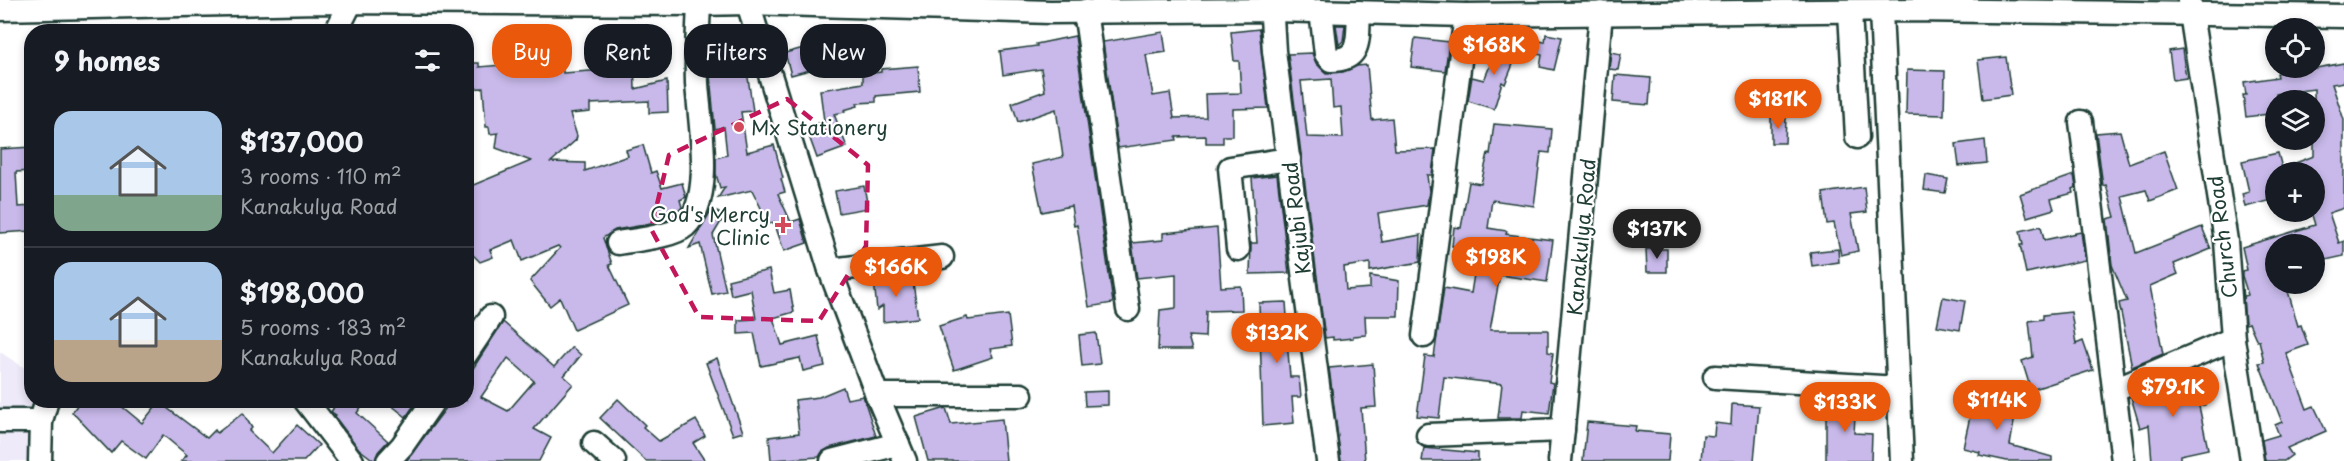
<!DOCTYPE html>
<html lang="en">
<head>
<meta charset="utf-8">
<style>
	:root { --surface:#171b24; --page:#242831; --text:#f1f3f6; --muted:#9ea1a6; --line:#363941; --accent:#ea580c }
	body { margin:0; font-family:"Playpen Sans",sans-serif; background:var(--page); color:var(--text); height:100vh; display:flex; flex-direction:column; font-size:22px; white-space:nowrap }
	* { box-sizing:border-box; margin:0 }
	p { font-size:20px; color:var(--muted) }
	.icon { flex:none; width:33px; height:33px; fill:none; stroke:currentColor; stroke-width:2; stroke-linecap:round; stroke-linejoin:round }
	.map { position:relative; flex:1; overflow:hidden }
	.details { position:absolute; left:24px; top:24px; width:450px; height:384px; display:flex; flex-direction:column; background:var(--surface); border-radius:24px; box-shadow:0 3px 9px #0003 }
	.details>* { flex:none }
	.top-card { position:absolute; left:492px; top:24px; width:570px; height:54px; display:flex; gap:12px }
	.buttons { position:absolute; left:2265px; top:18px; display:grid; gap:12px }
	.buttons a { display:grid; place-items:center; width:60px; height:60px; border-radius:50%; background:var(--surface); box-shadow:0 3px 9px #0003; font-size:30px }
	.price { position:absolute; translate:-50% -51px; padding:0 14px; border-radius:21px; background:var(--accent); color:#fff; font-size:20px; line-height:39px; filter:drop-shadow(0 2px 3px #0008) }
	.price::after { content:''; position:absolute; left:50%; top:36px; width:18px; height:14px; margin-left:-9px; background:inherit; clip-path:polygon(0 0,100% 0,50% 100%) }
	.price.on { background:#222; color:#fff }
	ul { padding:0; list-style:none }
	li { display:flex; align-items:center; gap:18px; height:150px; padding:0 30px }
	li+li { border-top:2px solid var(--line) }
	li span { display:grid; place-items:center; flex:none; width:168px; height:120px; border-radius:18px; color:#555 }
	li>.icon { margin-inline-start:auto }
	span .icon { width:72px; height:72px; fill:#fffc; stroke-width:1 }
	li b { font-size:26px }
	h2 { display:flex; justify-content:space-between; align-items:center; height:72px; padding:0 30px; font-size:26px }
	.tag { padding:0 21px; border-radius:24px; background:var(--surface); box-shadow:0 3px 9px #0003; font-size:21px; line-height:54px }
	.tag.on { background:var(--accent); color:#fff }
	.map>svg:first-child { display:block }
</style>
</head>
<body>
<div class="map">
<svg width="2344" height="461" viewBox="0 0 2344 461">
	<rect width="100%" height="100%" fill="#fff"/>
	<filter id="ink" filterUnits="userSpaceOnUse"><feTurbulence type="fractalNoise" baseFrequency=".0167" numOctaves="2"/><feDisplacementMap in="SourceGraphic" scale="12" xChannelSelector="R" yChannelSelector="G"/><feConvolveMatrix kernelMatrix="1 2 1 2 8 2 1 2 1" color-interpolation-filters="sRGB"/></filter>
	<g filter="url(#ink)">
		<path fill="#eeeaf9" d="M0 352 31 372 32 400 38 401 34 461H0Z"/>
		<g fill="#c8b9ea" stroke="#1f3d34" stroke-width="1.5" fill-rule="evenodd">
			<path d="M1336 25H1345L1343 41 1339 45Z"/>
			<path d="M1259 29 1268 108 1233 109V136H1223V143H1206V136L1176 137 1177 140 1118 148 1103 42 1163 32 1166 52 1146 55 1153 96 1170 93 1174 118 1206 117 1205 94 1241 93 1239 61H1234L1231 32Z"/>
			<path d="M1546 34 1562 37 1554 70 1540 67 1542 55 1526 52 1529 39 1545 42Z"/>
			<path d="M1075 36 1113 303 1089 307 1077 225 1074 226 1071 206 1042 212 1032 164 1063 157 1056 109 1018 122 1012 103 1045 91 1041 69 1003 75 1000 51 1037 46 1036 44Z"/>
			<path d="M1415 38 1449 42 1445 71 1411 67Z"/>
			<path d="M1501 39 1520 47 1505 84 1502 82 1494 109 1468 101 1472 77 1484 80Z"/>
			<path d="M826 42 832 64 791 75 785 53Z"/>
			<path d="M2182 49 2186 78 2173 80 2169 51Z"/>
			<path d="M1611 52 1621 54 1618 70 1609 69Z"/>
			<path d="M1312 53 1316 63 1326 73 1343 72 1357 66 1367 65 1372 120 1392 118 1395 150 1435 149 1432 175H1427L1429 191 1427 205 1378 213 1382 242 1421 235 1420 262 1370 271V263L1344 267 1346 290 1370 288V276L1399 281 1398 316H1365L1366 335 1353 336V338L1333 340V337L1325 338 1288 54ZM1331 79 1333 108 1341 107 1343 138 1307 137 1301 81Z"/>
			<path d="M2006 57 2011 95 1983 99 1978 60Z"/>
			<path d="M634 59 635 89 667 81 668 112 649 113V101L590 104V112L570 114 577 136 576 140 551 162 585 163V171L628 156 626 150 643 145 651 173 656 171 662 188 682 183 686 197 680 200 682 207 673 218 650 224 615 230 603 238 612 264 609 265 628 305 574 330 560 298 550 306 530 281 560 248 558 246 522 261 514 240 490 250 493 257 480 262 466 248V188L531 161 496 148 498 133 490 134 489 127H486L483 88 466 89V63H479V67L562 60 563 73 604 70V61Z"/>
			<path d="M2344 63V82L2332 84 2344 120V208L2329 213 2339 243 2344 241V256L2326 260 2323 253 2320 254 2319 251 2314 252V244H2276V287L2286 284 2298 326 2301 325 2308 345 2286 353 2307 409 2314 406 2326 431 2287 448 2292 455 2284 461H2265L2262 440 2279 435 2275 425 2282 422 2259 363 2264 362 2259 340 2257 341 2249 323 2245 324 2243 296 2248 295 2242 276V271L2247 270 2242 247 2315 225 2311 212H2314V172H2276V199L2245 207 2242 194 2249 192 2242 161 2278 153 2282 168 2314 156V89L2276 94V113L2246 117 2243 95H2246L2244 82 2278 77 2277 73 2287 71V68H2316Z"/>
			<path d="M918 66 920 92 876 96V102L857 103 858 106 844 110 845 112 834 114 847 147 817 158 806 128 824 121 820 90 863 83V74L881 72V69Z"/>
			<path d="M1907 70 1945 71 1944 115 1906 114Z"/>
			<path d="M747 71 753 111 741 112 747 152 774 145 783 178 781 179 785 192 778 194 791 222 800 219 807 243 784 251 774 222 769 224 752 190 718 198 725 187 720 188 716 174V158L727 155 724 127 715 129 710 75Z"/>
			<path d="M1615 75 1651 78 1649 105 1613 102Z"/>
			<path d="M1771 116 1786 117 1785 143H1771Z"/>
			<path d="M1494 124 1552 129 1550 153 1541 152 1534 206 1492 200 1488 228 1507 231 1506 234 1553 240 1547 282 1500 275 1490 330H1548V352L1553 353 1549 382 1553 383 1549 413 1523 410 1522 418H1498L1502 384 1444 377 1439 418 1417 416 1425 356 1434 357 1444 288 1471 293 1478 249 1452 246 1454 227 1461 228 1469 182 1481 184 1488 153 1490 154Z"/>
			<path d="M2120 131 2129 164 2164 151 2178 190 2150 201 2146 190 2122 196 2136 253 2202 227 2211 249 2174 264 2178 274 2150 286 2163 354 2132 367 2119 303 2127 301 2112 265 2107 219 2115 217 2106 185 2103 186 2096 133Z"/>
			<path d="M1985 140 1987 163 1959 166 1956 144Z"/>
			<path d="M32 147V171L16 172 18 207 32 206V231L0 233V149Z"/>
			<path d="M1277 175 1289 273 1250 274 1251 243H1257L1252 178Z"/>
			<path d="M1926 175 1948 179 1945 193 1924 190Z"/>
			<path d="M2074 175 2076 187 2072 189 2073 193 2051 199 2054 209 2027 217 2020 194Z"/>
			<path d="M864 186 868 208 839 213 835 191Z"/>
			<path d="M1864 187 1867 212 1851 214 1858 251 1841 255 1834 223 1827 224 1823 193Z"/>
			<path d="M712 209 722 215V220L713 235 726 291 712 294 700 244 689 248Z"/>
			<path d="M2041 226 2044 240 2081 232 2085 260 2026 273 2020 245H2023L2020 231Z"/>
			<path d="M1217 228 1221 287 1241 286 1242 310 1206 311 1205 337 1188 336 1192 350H1158L1160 310 1176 308V274L1137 278 1132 243 1163 240V233Z"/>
			<path d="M1646 249H1667V272H1647Z"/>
			<path d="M1838 249 1839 262 1812 266 1810 252Z"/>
			<path d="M769 270 774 293 790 290 794 312 773 318 782 345 818 336 825 366 803 371 800 358 761 366 754 333 738 334V320L756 319 751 290 731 295 728 280Z"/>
			<path d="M912 275 918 318 883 322V306L877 310 874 281Z"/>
			<path d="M1943 297 1965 301 1960 330 1937 326Z"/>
			<path d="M1286 302 1287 317H1295L1298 339H1287L1290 377H1299L1301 397H1292L1294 423 1263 426 1259 303Z"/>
			<path d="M2071 312 2076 344 2083 341 2093 370 2031 390 2022 361 2033 357 2029 321 2043 319V315Z"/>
			<path d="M1008 315 1012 346 990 349 993 357 954 370 939 326 967 317 968 320Z"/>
			<path d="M503 322 554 367 572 347 581 355 564 376 573 384 534 429 551 438 539 461H406L452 400H466V387L472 379 468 376ZM508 358 534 381 508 411 481 397Z"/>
			<path d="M1096 333 1100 364 1082 366 1079 335Z"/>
			<path d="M717 358 743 432 733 435 706 363Z"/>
			<path d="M1373 364 1376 407 1361 408 1365 461H1341L1329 368Z"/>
			<path d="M2199 376 2205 405 2199 406 2208 449 2180 455V461H2152L2149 425 2140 428 2131 397 2161 384Z"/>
			<path d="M843 387 847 399 863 396 876 436 829 448 822 452 819 457 771 460 769 437 799 433 795 400 819 397Z"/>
			<path d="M1108 391V405L1085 406 1084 392Z"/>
			<path d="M1986 393 2018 399 2010 445 2052 457V461H2007L1979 455 1980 452 1963 448 1971 412 1975 413 1979 400 1985 401Z"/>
			<path d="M1826 397 1856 399 1854 433 1872 434 1871 461H1826Z"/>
			<path d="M618 399 645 425 643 427 659 441 696 420 705 436 693 443 705 461H646L600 418Z"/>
			<path d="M81 400H114L142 423 159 402 207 438 215 430 217 433 243 413 252 428 249 431 272 453 297 425 319 445 304 461H181L187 455 163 435 146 459 121 441 111 453 72 412Z"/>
			<path d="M338 400H366L357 413 388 441 378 452 375 461 359 449 335 417 336 415 331 412Z"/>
			<path d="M385 400H410L415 404 406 417Z"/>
			<path d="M1732 404 1759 406 1754 461H1701L1703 435 1714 436 1715 423 1731 425Z"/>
			<path d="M946 408 951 424 1002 419 1006 461H928L916 417Z"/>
			<path d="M1587 422 1636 426 1635 431 1670 434 1668 461H1583Z"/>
			<path d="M1424 448 1478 453V461H1422Z"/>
		</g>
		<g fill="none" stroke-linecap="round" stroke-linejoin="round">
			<g stroke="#1f3d34" stroke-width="27">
				<g id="minor">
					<path d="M747 0 830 270 877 395 905 461"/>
					<path d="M1271 0 1274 51 1328 461"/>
					<path d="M2189 0 2226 241 2233 339 2252 461"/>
					<path d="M0 9 319 2 699 4 748 3 1050 12 1273 10 1466 15 1914 10 2344 16"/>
					<path d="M1085 11 1128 309"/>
					<path d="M1321 11 1326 54 1331 60C1363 60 1357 37 1359 12"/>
					<path d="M1881 11 1902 461"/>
					<path d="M1850 12 1857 137"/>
					<path d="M336 32 351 2"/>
					<path d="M2081 122 2123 461"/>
					<path d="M618 243C635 240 672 237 685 226 715 199 699 120 697 83 696 57 698 30 699 4"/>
					<path d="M1238 249 1230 168 1289 159"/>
					<path d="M830 270 942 257"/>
					<path d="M1424 336 1466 15"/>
					<path d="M466 354 491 317"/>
					<path d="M1715 377 1898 388"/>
					<path d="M2115 389 2233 339"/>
					<path d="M877 395H1021"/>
					<path d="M305 400 352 461"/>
					<path d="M0 421H41"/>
					<path d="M1428 435 1563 430"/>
					<path d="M594 443 614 461"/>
					<path d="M40 461 41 421 47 400"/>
					<path d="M388 461 402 446 434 400"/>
					<path d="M832 461 898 444"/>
					<path d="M1560 461 1601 13"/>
				</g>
			</g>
			<use href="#minor" stroke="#fff" stroke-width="22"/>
		</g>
	</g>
	<path fill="none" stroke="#c2185b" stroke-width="4.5" stroke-dasharray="12 8" stroke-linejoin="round" d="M787 99 868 165 866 246 819 321 699 317 651 229 669 155Z"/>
	<g fill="#d1495b" stroke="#fff" stroke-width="2">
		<circle cx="739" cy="127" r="6"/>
		<path d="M780 216h6v6h6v6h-6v6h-6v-6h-6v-6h6z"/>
	</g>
	<g text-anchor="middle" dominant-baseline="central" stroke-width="4.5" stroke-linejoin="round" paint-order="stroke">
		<g font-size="20" fill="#1f3d34" stroke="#fff" text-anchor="start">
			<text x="751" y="127">Mx Stationery</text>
			<text x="770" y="214" text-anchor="end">God's Mercy<tspan x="770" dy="23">Clinic</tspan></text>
		</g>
		<g font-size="20" fill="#1f3d34" stroke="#fff">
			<text transform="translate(1296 218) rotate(-97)">Kajubi Road</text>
			<text transform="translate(1581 237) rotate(-85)">Kanakulya Road</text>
			<text transform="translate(2222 237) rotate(-97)">Church Road</text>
		</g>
	</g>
</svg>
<div class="buttons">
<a><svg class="icon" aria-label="locate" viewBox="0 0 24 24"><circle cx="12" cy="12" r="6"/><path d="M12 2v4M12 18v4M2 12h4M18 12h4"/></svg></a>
<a><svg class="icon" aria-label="layers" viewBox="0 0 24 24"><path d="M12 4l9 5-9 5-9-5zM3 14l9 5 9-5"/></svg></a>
<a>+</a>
<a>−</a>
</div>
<b class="price" style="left:1494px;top:76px">$168K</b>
<b class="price" style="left:1778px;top:130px">$181K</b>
<b class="price on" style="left:1657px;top:260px">$137K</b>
<b class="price" style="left:1496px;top:288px">$198K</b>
<b class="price" style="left:896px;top:298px">$166K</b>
<b class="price" style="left:1277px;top:364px">$132K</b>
<b class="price" style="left:2173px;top:418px">$79.1K</b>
<b class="price" style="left:1997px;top:431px">$114K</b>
<b class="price" style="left:1845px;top:433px">$133K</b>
<div class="top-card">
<a class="tag on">Buy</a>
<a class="tag">Rent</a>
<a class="tag">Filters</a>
<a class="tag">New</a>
</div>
<section class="details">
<h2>9 homes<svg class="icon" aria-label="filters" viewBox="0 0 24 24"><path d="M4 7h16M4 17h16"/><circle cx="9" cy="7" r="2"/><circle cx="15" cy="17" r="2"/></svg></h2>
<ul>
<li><span style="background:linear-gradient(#a9c7e8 70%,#7fa58c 0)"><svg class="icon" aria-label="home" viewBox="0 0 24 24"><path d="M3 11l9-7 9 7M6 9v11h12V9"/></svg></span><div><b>$137,000</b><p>3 rooms · 110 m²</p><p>Kanakulya Road</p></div></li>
<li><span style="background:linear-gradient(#a9c7e8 65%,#b9a48a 0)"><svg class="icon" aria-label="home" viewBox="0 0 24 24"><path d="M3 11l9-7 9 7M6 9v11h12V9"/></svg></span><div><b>$198,000</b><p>5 rooms · 183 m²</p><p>Kanakulya Road</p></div></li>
</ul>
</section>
</div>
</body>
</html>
